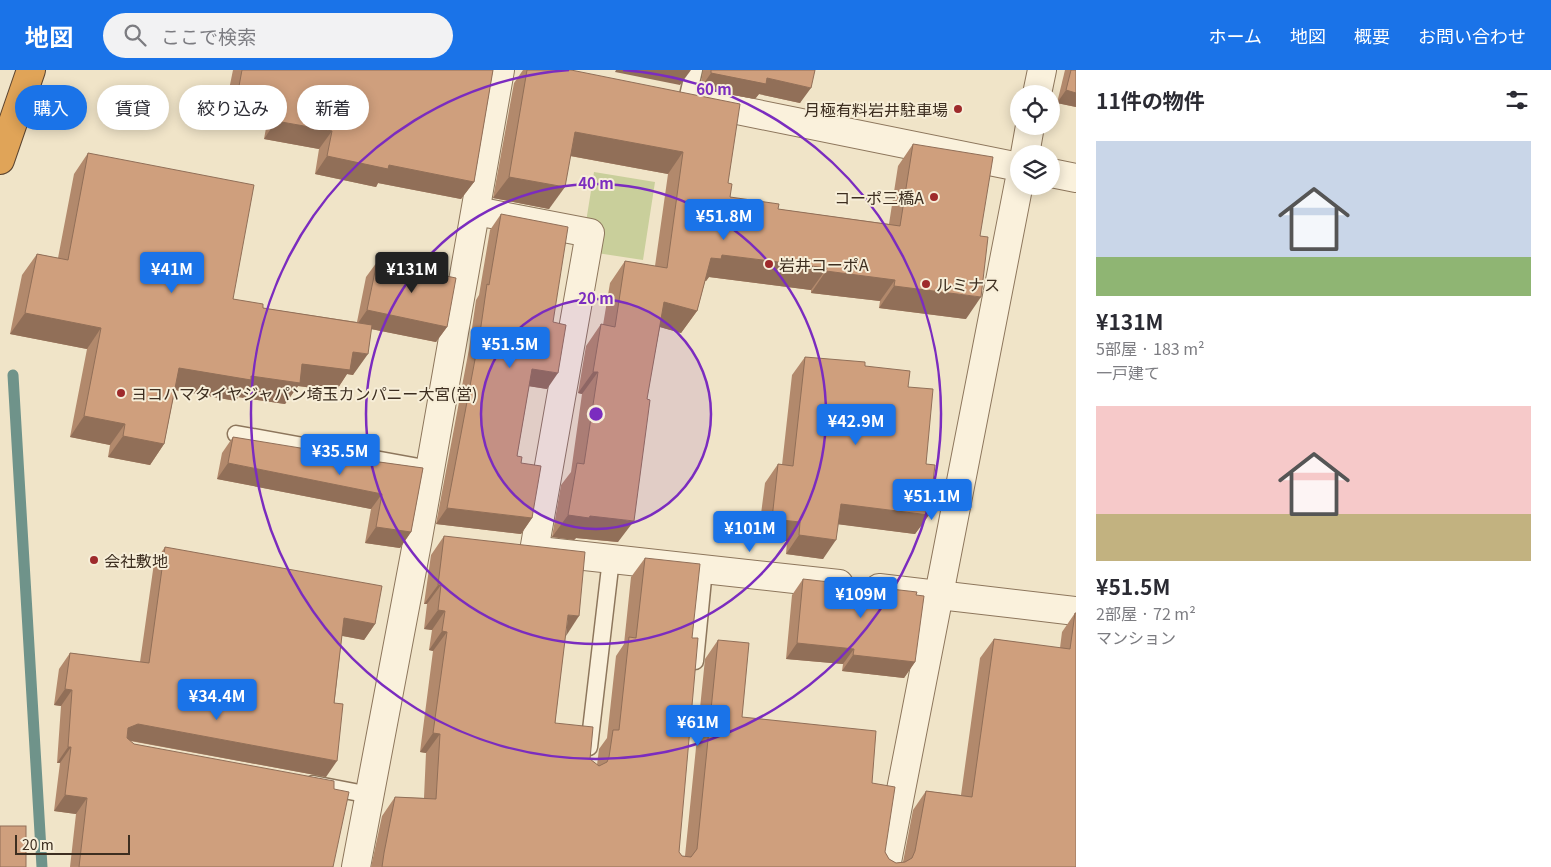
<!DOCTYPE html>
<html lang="ja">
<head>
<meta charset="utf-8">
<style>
	:root { --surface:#fff; --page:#f2f2f3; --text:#2b2b33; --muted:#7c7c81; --accent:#1a73e8 }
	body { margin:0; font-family:Georgia,"Noto Sans JP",serif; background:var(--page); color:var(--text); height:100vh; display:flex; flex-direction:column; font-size:19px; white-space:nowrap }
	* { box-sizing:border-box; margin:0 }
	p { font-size:16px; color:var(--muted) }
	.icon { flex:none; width:28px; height:28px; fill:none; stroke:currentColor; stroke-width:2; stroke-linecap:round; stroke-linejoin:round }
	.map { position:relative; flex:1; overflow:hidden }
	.sheet { display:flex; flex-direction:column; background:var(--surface); width:475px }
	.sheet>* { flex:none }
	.guide { position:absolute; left:15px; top:15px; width:475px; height:45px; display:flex; gap:10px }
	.tools { position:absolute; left:1010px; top:15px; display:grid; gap:10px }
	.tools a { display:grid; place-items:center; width:50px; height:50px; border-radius:50%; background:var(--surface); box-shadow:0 2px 12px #0003; font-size:25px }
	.scale { position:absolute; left:15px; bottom:12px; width:115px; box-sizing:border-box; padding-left:5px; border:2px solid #3d2e20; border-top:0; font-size:14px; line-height:18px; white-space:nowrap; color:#3d2e20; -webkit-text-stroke:4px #f7eed8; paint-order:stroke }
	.price { position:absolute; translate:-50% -42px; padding:0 11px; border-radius:5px; background:var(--accent); color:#fff; font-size:16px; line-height:32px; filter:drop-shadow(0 1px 2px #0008) }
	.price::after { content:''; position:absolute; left:50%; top:30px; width:15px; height:11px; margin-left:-8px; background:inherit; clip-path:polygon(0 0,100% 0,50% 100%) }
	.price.on { background:#222; color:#fff }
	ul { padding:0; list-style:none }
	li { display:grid; align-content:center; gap:10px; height:265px; padding:0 20px }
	li span { display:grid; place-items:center; height:155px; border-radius:0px; color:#555 }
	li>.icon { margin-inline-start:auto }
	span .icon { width:90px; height:90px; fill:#fffc; stroke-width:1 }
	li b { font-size:21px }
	h2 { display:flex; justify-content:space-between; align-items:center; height:60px; padding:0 20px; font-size:21px }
	.tag { padding:0 18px; border-radius:22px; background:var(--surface); box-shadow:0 2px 12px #0003; font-size:18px; line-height:45px }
	.tag.on { background:var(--accent); color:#fff }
	header { display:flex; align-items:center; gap:30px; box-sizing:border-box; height:70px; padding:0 25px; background:var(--accent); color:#fff }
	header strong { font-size:24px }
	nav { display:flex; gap:28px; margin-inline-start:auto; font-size:18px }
	.search { width:350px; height:45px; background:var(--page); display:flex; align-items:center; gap:12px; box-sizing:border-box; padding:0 18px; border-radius:28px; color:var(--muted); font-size:19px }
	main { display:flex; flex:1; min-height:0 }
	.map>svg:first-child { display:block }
</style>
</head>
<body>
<header>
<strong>地図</strong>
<div class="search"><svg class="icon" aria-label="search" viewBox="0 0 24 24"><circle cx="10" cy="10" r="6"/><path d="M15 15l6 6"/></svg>ここで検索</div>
<nav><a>ホーム</a><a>地図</a><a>概要</a><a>お問い合わせ</a></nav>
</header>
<main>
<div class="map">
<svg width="1076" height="797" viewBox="0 0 1076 797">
	<rect width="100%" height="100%" fill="#f0e4c8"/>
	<path fill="#c9cf9b" d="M594 102 655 112 643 190 597 183 601 154 586 152Z"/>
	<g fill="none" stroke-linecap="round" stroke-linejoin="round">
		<path stroke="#6f938a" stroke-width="11" d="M13 305 42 797"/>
		<g stroke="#8d765c" stroke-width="19">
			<g id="lane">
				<path d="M687 30 694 0"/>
				<path d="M236 364 430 399"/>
				<path d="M695 591 704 499"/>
				<path d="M589 677 611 489"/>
				<path d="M313 714 370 725"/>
			</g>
		</g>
		<g stroke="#8d765c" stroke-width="30">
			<g id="street">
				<path d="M1037 24 1042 0"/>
				<path d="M703 33 1019 97"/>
				<path d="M1025 84 1030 56"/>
				<path d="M1051 103 1076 108"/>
				<path d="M476 141 590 163 534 481"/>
				<path d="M548 482 839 514"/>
				<path d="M879 518 1076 541"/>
				<path d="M356 797 418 468 500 0"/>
				<path d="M886 797 1019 113"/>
			</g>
		</g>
		<g stroke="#5b4430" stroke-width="30">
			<path id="highway" d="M0 90 31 0"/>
		</g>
		<use href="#lane" stroke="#faf1dc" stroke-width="16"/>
		<use href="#street" stroke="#faf1dc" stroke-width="28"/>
		<use href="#highway" stroke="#e0a458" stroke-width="28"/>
	</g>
	<g fill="#b2896c">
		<path d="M233 0H493L474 112 461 129 378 113 376 117 315 104 319 79 264 69 266 58 223 49Z"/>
		<path d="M523 0H571L728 113 730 127 778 139 889 154 898 96 913 74 966 249 879 238 880 231 811 223V220L709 207 706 211H705L697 241 681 263 660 257 618 472 576 468 574 470 552 467 561 415 571 402 582 324 578 323 586 276 601 254 603 255 610 213 625 191 655 196 668 104 570 86 549 139 493 128 514 13Z"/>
		<path d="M703 0H815L800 33 759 24 755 29 700 19Z"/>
		<path d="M1065 0H1076V37L1057 33Z"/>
		<path d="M88 83 233 229 263 238 357 252 366 207 377 192 447 257 436 272 371 259 353 305 347 304 336 321 298 316 285 334 238 327 236 331 175 320 164 374 150 395 108 387 110 375 70 367 87 279 10 264 22 205 37 184 58 188 74 104Z"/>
		<path d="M501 144 553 252 547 319 529 316 517 386 521 393 532 448 521 464 436 454 469 279 476 230 479 225 490 160Z"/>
		<path d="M805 287 865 296 908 317 926 394 929 445 915 464 838 454 823 489 786 484 787 471 758 467 765 413 778 394 782 395 792 305Z"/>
		<path d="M233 367 343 387 423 398 411 462 400 478 365 473 371 439 217 409 222 383Z"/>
		<path d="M444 466 565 566 555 653 590 689 597 695 599 679 607 668 616 586 624 574 631 507 645 488 692 568 679 782 682 786H685L705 589 718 570 742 647 872 713 885 782 889 789 896 793 903 792 913 740 926 721 961 725 980 588 994 569 1060 578 1062 562 1075 543 1076 797H371L382 746 395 727 424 728 426 683 420 682 433 581 429 580 432 560 424 559 427 534H424L431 485Z"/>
		<path d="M165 477 375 554 364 570 342 566 326 707 130 671 134 674 334 719 333 797H70L76 744 54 741 60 693H57L61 636 54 635 59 599 70 583 140 592 154 493Z"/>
		<path d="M803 509 915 592 904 608 842 601 843 594 786 589 792 525Z"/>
	</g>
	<g fill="#916f58">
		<path d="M616 0H691L680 15 615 2Z"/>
		<path d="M711 3 767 8 811 18 800 33 759 24 755 29 700 19Z"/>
		<path d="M1066 20 1076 23V37L1057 33Z"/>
		<path d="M236 32 278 40 266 58 223 49Z"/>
		<path d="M276 51 332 61 319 79 264 69Z"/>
		<path d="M575 62 683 82 668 104 560 84Z"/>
		<path d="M327 86 389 95 474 112 461 129 378 113 376 117 315 104Z"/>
		<path d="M509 107 565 117 549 139 493 128Z"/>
		<path d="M722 185 827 198 811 220 709 207 706 211 695 210 711 188Z"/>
		<path d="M826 201 895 210 880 231 811 223Z"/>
		<path d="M894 216 981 227 966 249 879 238Z"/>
		<path d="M664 232 697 241 681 263 649 254Z"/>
		<path d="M367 240 447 257 436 272 356 256Z"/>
		<path d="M25 243 101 258 87 279 10 264Z"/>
		<path d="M353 282 368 284 353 305 347 304 336 321 298 316 285 334 238 327 236 331 164 318 179 298 251 306Z"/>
		<path d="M532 299 558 303 547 319 521 315Z"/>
		<path d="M593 302H598L582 324 578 323Z"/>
		<path d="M84 346 125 354 110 375 70 367Z"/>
		<path d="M123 366 164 374 150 395 108 387Z"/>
		<path d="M228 393 382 424 371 439 217 409Z"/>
		<path d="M841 434 929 445 915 464 828 453Z"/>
		<path d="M447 438 532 448 521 464 436 454Z"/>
		<path d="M568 445 590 446 634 451 618 472 576 468 574 470 552 467Z"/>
		<path d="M772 449 800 452 787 471 758 467Z"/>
		<path d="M376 457 411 462 400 478 365 473Z"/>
		<path d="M799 465 836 470 823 489 786 484Z"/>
		<path d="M438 515H441L427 534H424Z"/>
		<path d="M438 540 445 541 432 560 424 559Z"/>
		<path d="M568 545 579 546 566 566Z"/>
		<path d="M344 548 375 554 364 570 333 564Z"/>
		<path d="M442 561 447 562 433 581 429 580Z"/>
		<path d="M797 573 854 579 843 594 786 589Z"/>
		<path d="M853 585 915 592 904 608 842 601Z"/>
		<path d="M65 619 72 620 61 636 54 635Z"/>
		<path d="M138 654 337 691 326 707 127 670 128 658Z"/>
		<path d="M433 663 440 664 426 683 420 682Z"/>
		<path d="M68 677H71L60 693H57Z"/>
		<path d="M65 725 87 728 76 744 54 741Z"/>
	</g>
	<g fill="#cf9f7d" stroke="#916f58">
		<path d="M242 0H493L474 112 389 95 388 99 327 86 332 61 276 51 278 40 236 32Z"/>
		<path d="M527 0H571L740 34 728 113 732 114 730 127 779 134 778 139 900 156 913 74 993 87 980 166 988 167 981 227 894 216 895 210 826 201 827 198 722 185 721 189 711 188 697 241 664 232 647 329 650 330 634 451 590 446 589 448 568 445 577 393 584 394 598 302H593L601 254 615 257 625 191 667 198 683 82 575 62 565 117 509 107Z"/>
		<path d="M711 0H815L811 18 767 8 766 14 711 3Z"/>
		<path d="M1071 0H1076V23L1066 20Z"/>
		<path d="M88 83 254 115 233 229 263 234V238L372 255 368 284 353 282 350 300 302 294 300 313 251 306V310L179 298 164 374 123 366 125 354 84 346 101 258 25 243 37 184 68 190Z"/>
		<path d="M501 144 568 157 553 252 566 255 558 303 532 299 517 386 522 387 521 393 541 396 532 448 447 438 480 263 487 214 489 215Z"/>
		<path d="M377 192 456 208 447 257 367 240Z"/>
		<path d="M805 287 865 292V296L910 301 908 317 933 319 926 394 935 395 929 445 841 434 836 470 799 465 800 452 772 449 778 394 793 396Z"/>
		<path d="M233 367 343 385V387L423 398 411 462 376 457 382 424 228 393Z"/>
		<path d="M444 466 585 482 579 546 568 545 555 653 593 657 590 689 599 696 607 692 609 687 613 660H619L629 567 636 568 645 488 700 494 692 568H698L679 782 682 786 691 787 697 779 718 570 749 573 742 647 876 661 872 713 895 717 885 782 889 789 896 793 905 792 912 788 915 781 926 721 972 727 994 569 1070 579 1075 543H1076V797H382L384 783 395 727 436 729 440 664 433 663 447 562 442 561 445 541 438 540 441 515H438Z"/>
		<path d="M165 477 382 516 375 554 344 548 334 633 343 634 337 691 138 654 128 658 127 668 134 674 334 711V719L349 722 333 797H79L87 728 65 725 71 677H68L72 620 65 619 70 583 149 593Z"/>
		<path d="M803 509 917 522 916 525 924 526 915 592 853 585 854 579 797 573Z"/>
		<rect x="0" y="756" width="26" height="41"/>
	</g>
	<circle cx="596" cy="344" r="115" fill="#7b2cbf" fill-opacity=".12"/>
	<g fill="none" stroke="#7b2cbf" stroke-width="2.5">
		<circle cx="596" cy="344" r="115"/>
		<circle cx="596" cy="344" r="230"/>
		<path d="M623 0A345 345 0 1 1 569 0"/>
	</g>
	<g fill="#9e2a2b" stroke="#f7eed8" stroke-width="2">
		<circle cx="958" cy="39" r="5"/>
		<circle cx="934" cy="127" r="5"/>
		<circle cx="769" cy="194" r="5"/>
		<circle cx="926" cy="214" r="5"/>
		<circle cx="121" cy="323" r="5"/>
		<circle cx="94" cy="490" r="5"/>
	</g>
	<g text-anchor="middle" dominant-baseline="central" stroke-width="4" stroke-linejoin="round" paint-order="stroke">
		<g font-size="16" fill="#3d2e20" stroke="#f7eed8" text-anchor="start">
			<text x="948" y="39" text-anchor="end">月極有料岩井駐車場</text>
			<text x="924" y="127" text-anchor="end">コーポ三橋A</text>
			<text x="779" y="194">岩井コーポA</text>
			<text x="936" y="214">ルミナス</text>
			<text x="131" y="323">ヨコハマタイヤジャパン埼玉カンパニー大宮(営)</text>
			<text x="104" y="490">会社敷地</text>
		</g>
	</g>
	<circle cx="596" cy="344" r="8" fill="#7b2cbf" stroke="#f7eed8" stroke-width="2.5"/>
	<g font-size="15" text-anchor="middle" font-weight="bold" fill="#7b2cbf" stroke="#f7eed8" stroke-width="4" stroke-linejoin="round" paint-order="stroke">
		<text x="714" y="25">60 m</text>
		<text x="596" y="119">40 m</text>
		<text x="596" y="234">20 m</text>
	</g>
</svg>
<div class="tools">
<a><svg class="icon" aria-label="locate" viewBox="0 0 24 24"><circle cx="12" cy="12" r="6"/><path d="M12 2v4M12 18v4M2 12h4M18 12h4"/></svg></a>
<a><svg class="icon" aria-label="layers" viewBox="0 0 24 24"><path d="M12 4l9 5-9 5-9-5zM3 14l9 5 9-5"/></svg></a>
</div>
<div class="scale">20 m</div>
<b class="price" style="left:724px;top:171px">¥51.8M</b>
<b class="price" style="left:172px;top:224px">¥41M</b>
<b class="price on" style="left:412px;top:224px">¥131M</b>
<b class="price" style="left:510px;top:299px">¥51.5M</b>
<b class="price" style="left:856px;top:376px">¥42.9M</b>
<b class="price" style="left:340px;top:406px">¥35.5M</b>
<b class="price" style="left:932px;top:451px">¥51.1M</b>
<b class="price" style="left:750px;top:483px">¥101M</b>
<b class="price" style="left:861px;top:549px">¥109M</b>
<b class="price" style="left:217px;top:651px">¥34.4M</b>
<b class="price" style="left:698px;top:677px">¥61M</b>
<div class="guide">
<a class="tag on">購入</a>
<a class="tag">賃貸</a>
<a class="tag">絞り込み</a>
<a class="tag">新着</a>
</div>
</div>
<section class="sheet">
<h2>11件の物件<svg class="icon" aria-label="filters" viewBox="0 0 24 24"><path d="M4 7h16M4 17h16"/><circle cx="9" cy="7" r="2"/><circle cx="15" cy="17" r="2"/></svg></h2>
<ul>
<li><span style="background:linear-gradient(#c9d6e8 75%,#8fb573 0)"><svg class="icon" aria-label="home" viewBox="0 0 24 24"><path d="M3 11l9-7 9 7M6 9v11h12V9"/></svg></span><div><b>¥131M</b><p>5部屋 · 183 m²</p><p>一戸建て</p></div></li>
<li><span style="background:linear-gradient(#f6c9c9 70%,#c2b280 0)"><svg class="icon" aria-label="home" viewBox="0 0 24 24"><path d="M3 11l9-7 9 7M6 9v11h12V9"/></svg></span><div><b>¥51.5M</b><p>2部屋 · 72 m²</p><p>マンション</p></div></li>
</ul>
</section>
</main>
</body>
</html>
